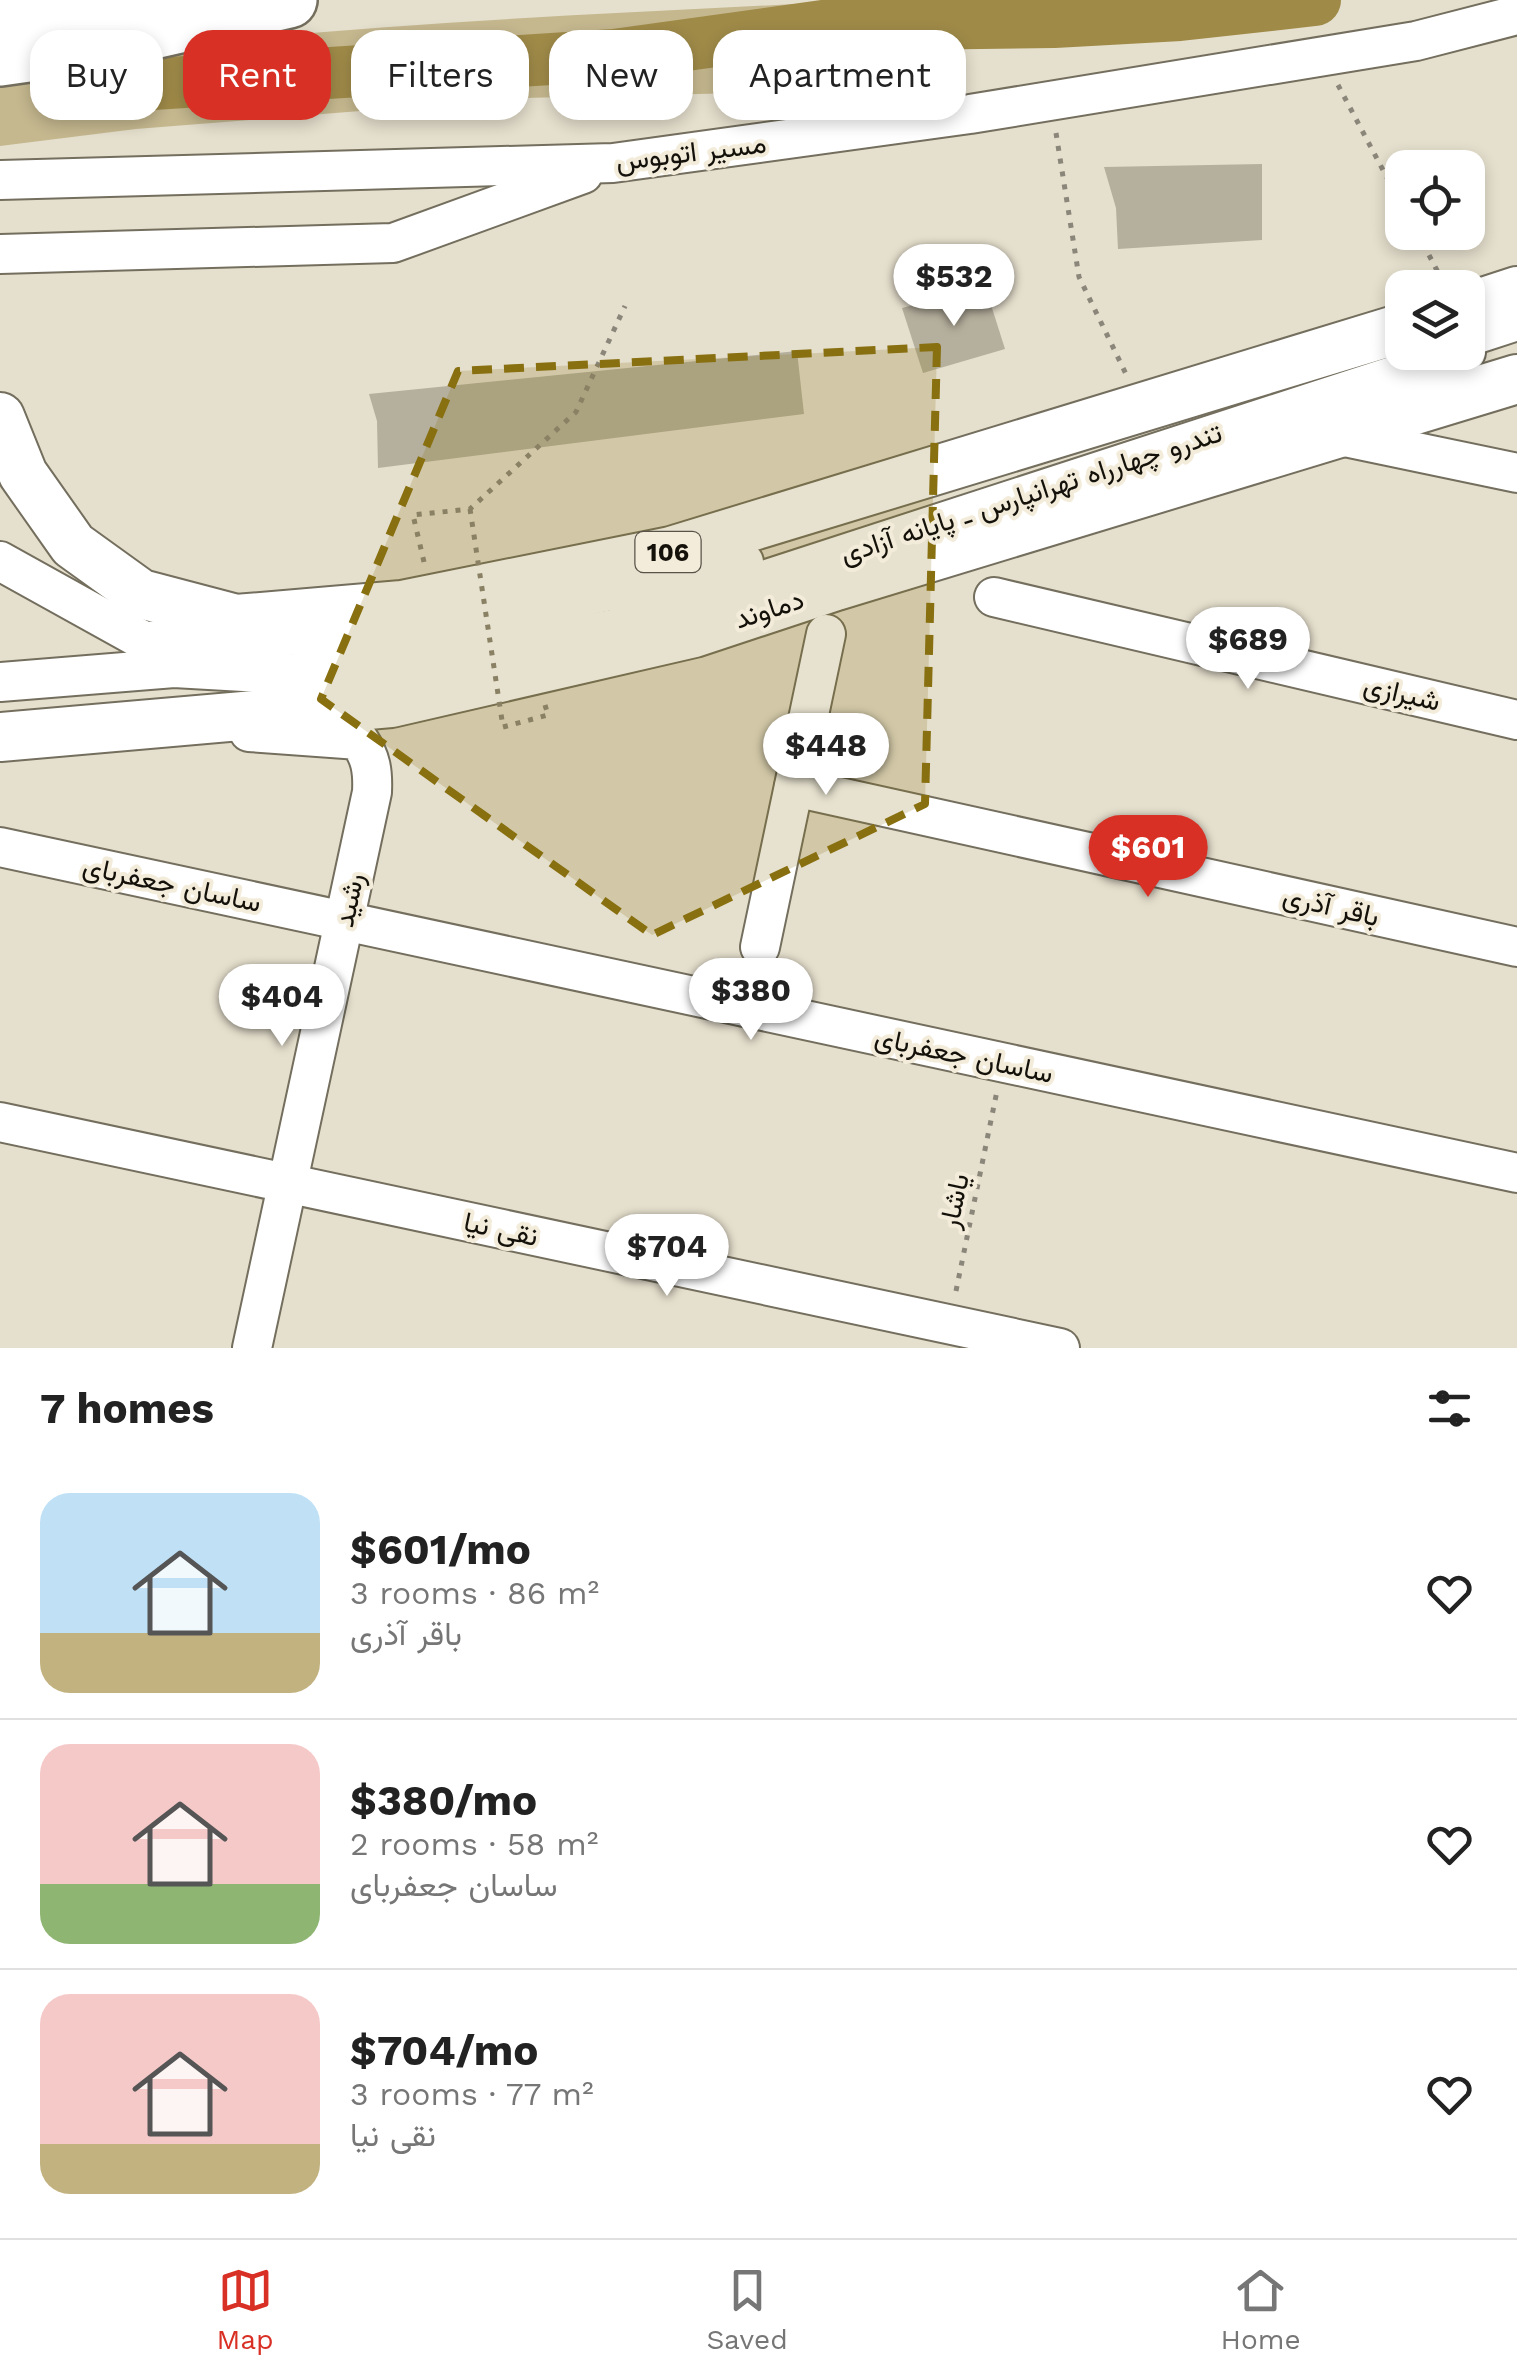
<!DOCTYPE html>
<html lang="en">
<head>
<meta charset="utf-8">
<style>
	:root { --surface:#fff; --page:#f2f2f2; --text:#222; --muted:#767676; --line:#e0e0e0; --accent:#d93025 }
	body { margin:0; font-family:"Work Sans",Vazirmatn,sans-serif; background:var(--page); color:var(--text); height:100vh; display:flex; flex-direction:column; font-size:38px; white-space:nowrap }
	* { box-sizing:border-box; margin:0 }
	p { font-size:32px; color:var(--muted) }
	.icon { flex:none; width:55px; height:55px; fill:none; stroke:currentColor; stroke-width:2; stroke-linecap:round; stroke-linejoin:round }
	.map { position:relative; height:1348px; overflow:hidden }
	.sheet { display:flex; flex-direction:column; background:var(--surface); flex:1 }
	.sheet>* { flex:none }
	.banner { position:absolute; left:30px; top:30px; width:1000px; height:90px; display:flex; gap:20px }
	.buttons { position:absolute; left:1385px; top:150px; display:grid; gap:20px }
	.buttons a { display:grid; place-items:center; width:100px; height:100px; border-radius:20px; background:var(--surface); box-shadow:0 5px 15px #0003; font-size:50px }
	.price { position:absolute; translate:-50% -85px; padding:0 22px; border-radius:35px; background:#fff; color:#222; font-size:32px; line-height:65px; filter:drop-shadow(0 2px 5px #0008) }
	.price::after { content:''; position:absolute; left:50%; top:60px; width:30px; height:22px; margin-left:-15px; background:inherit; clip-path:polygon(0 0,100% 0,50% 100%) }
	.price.selected { background:var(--accent); color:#fff }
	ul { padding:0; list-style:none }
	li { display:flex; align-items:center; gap:30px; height:250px; padding:0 40px }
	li+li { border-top:2px solid var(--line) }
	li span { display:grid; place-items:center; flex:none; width:280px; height:200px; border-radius:30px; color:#555 }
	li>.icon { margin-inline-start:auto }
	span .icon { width:120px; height:120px; fill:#fffc; stroke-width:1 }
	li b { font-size:42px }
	h2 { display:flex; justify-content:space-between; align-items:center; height:120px; padding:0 40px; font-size:42px }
	.chip { padding:0 35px; border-radius:30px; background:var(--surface); box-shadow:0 5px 15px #0003; font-size:35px; line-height:90px }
	.chip.selected { background:var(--accent); color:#fff }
	.menu { display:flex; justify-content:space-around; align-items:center; height:140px; border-top:2px solid var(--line); background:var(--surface); font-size:28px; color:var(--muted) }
	.menu a { display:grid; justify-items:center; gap:5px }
	.menu .selected { color:var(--accent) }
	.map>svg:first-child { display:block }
</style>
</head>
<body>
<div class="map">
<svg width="1517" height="1348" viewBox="0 0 1517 1348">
	<rect width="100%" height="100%" fill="#e5dfcd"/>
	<path fill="#c5b88f" d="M836 2 834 39 803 90 792 92 523 98 136 129 0 146V68C276 27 558 16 836 2Z"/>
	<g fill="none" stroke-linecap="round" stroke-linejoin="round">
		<path stroke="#9f8a48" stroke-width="52" d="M106 87 614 55 830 25 1054 22 1180 15 1315 0"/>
	</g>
	<g fill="#b5af9d">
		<path d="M1262 164V240L1118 249 1116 208 1104 167Z"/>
		<path d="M985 286 1005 349 923 373 902 308Z"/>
		<path d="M797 351 804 414 378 468 377 421 369 394Z"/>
	</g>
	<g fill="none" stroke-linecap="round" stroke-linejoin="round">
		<g stroke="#736e5d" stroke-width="42">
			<g id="minor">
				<path d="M0 180 613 163 970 114 1416 41 1517 15"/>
				<path d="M0 254 393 243 583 174"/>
				<path d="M1468 337 1517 321"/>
				<path d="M1335 435 1517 473"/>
				<path d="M0 561 144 641 399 632 688 576 744 562"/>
				<path d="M994 597 1517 720"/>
				<path d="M0 682 174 668 280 674 392 667 613 629 1466 352"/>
				<path d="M249 732 359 740C371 758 373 771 372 792L252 1348"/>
				<path d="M794 787 1517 947"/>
				<path d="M0 847 1517 1173"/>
				<path d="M760 947 826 634"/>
				<path d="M0 1122 1060 1348"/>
			</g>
		</g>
		<g stroke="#736e5d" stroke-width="52">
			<g id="major">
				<path d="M1468 307 1517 291"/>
				<path d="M0 417 23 474 73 545 141 594 236 619 402 605 671 551 1402 328"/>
				<path d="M0 737 391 703 694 633 836 586 1517 379"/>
			</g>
		</g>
		<g stroke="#736e5d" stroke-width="60">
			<g id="highway">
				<path d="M0 12 147 6"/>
				<path d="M0 58 92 45 289 0"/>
			</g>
		</g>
		<g stroke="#8b867a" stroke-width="5" stroke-dasharray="5 8" stroke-linecap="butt">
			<path d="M1338 85 1402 206"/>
			<path d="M1056 133 1079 277 1126 374"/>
			<path d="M1417 232 1442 280"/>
			<path d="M424 562 413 515 470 509 576 412 625 306"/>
			<path d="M503 727 548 715 545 705"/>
			<path d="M956 1291 997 1091"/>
		</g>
		<use href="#minor" stroke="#fff" stroke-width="38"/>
		<use href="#major" stroke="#fff" stroke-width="48"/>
		<use href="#highway" stroke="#fff" stroke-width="55"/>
		<path stroke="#8b867a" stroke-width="5" stroke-dasharray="5 8" stroke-linecap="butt" d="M470 509 503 727"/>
	</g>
	<path fill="#886f0f" fill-opacity="0.2" stroke="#886f0f" stroke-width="8" stroke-dasharray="20 12" stroke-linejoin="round" d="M937 347 925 804 652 935 321 699 458 371Z"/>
	<g text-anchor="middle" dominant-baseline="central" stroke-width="8" stroke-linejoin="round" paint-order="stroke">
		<rect fill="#f3ecda" stroke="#575349" stroke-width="2.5" x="635.5" y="532" width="65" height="40" rx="8"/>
		<g font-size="25" font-weight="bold" fill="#14110b">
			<text x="668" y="552">106</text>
		</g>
		<g font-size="28" fill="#14110b" stroke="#f3ecda">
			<text transform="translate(691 152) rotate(-7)">مسیر اتوبوس</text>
			<text transform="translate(1031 493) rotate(-18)">تندرو چهارراه تهرانپارس ـ پایانه آزادی</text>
			<text transform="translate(769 609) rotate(-18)">دماوند</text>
			<text transform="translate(1402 693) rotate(13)">شیرازی</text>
			<text transform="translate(172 884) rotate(12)">ساسان جعفربای</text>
			<text transform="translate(349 900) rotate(-78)">رشید</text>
			<text transform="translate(1331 906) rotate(13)">باقر آذری</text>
			<text transform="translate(964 1055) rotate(12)">ساسان جعفربای</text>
			<text transform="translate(954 1201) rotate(-78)">یاشار</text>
			<text transform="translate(501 1229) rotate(12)">نقی نیا</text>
		</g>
	</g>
</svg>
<div class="buttons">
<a><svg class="icon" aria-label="locate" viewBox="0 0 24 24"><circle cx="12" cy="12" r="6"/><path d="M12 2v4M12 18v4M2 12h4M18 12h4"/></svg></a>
<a><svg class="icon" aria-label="layers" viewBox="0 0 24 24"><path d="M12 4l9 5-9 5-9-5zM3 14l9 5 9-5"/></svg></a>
</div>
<b class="price" style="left:954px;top:329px">$532</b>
<b class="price" style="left:1248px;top:692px">$689</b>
<b class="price" style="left:826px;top:798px">$448</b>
<b class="price selected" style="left:1148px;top:900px">$601</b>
<b class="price" style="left:751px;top:1043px">$380</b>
<b class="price" style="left:282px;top:1049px">$404</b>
<b class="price" style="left:667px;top:1299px">$704</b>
<div class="banner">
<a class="chip">Buy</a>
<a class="chip selected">Rent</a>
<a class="chip">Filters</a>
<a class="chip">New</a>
<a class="chip">Apartment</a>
</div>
</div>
<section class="sheet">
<h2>7 homes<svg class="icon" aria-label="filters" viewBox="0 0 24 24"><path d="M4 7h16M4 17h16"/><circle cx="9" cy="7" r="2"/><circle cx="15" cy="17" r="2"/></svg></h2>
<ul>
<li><span style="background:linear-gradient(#bfe0f5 70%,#c2b280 0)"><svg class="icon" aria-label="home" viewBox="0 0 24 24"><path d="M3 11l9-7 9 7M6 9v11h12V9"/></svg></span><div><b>$601/mo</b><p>3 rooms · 86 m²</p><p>باقر آذری</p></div><svg class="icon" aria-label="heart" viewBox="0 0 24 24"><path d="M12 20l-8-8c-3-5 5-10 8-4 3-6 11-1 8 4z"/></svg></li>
<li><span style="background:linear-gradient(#f6c9c9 70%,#8fb573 0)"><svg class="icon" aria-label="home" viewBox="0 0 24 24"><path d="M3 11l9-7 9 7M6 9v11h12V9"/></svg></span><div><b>$380/mo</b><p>2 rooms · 58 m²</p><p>ساسان جعفربای</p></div><svg class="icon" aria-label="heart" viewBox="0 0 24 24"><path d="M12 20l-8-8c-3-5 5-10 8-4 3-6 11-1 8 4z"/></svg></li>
<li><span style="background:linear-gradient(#f6c9c9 75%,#c2b280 0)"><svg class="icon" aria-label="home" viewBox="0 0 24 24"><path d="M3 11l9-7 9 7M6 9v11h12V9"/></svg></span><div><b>$704/mo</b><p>3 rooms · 77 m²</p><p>نقی نیا</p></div><svg class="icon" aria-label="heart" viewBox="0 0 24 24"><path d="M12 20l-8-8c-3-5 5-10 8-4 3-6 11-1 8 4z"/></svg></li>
</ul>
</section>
<nav class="menu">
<a class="selected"><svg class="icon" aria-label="map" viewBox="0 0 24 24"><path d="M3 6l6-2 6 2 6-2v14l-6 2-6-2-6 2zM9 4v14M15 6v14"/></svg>Map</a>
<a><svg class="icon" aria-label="saved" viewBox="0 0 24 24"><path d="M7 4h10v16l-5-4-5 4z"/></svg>Saved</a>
<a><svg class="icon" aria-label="home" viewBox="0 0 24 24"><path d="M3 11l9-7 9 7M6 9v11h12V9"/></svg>Home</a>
</nav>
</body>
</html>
